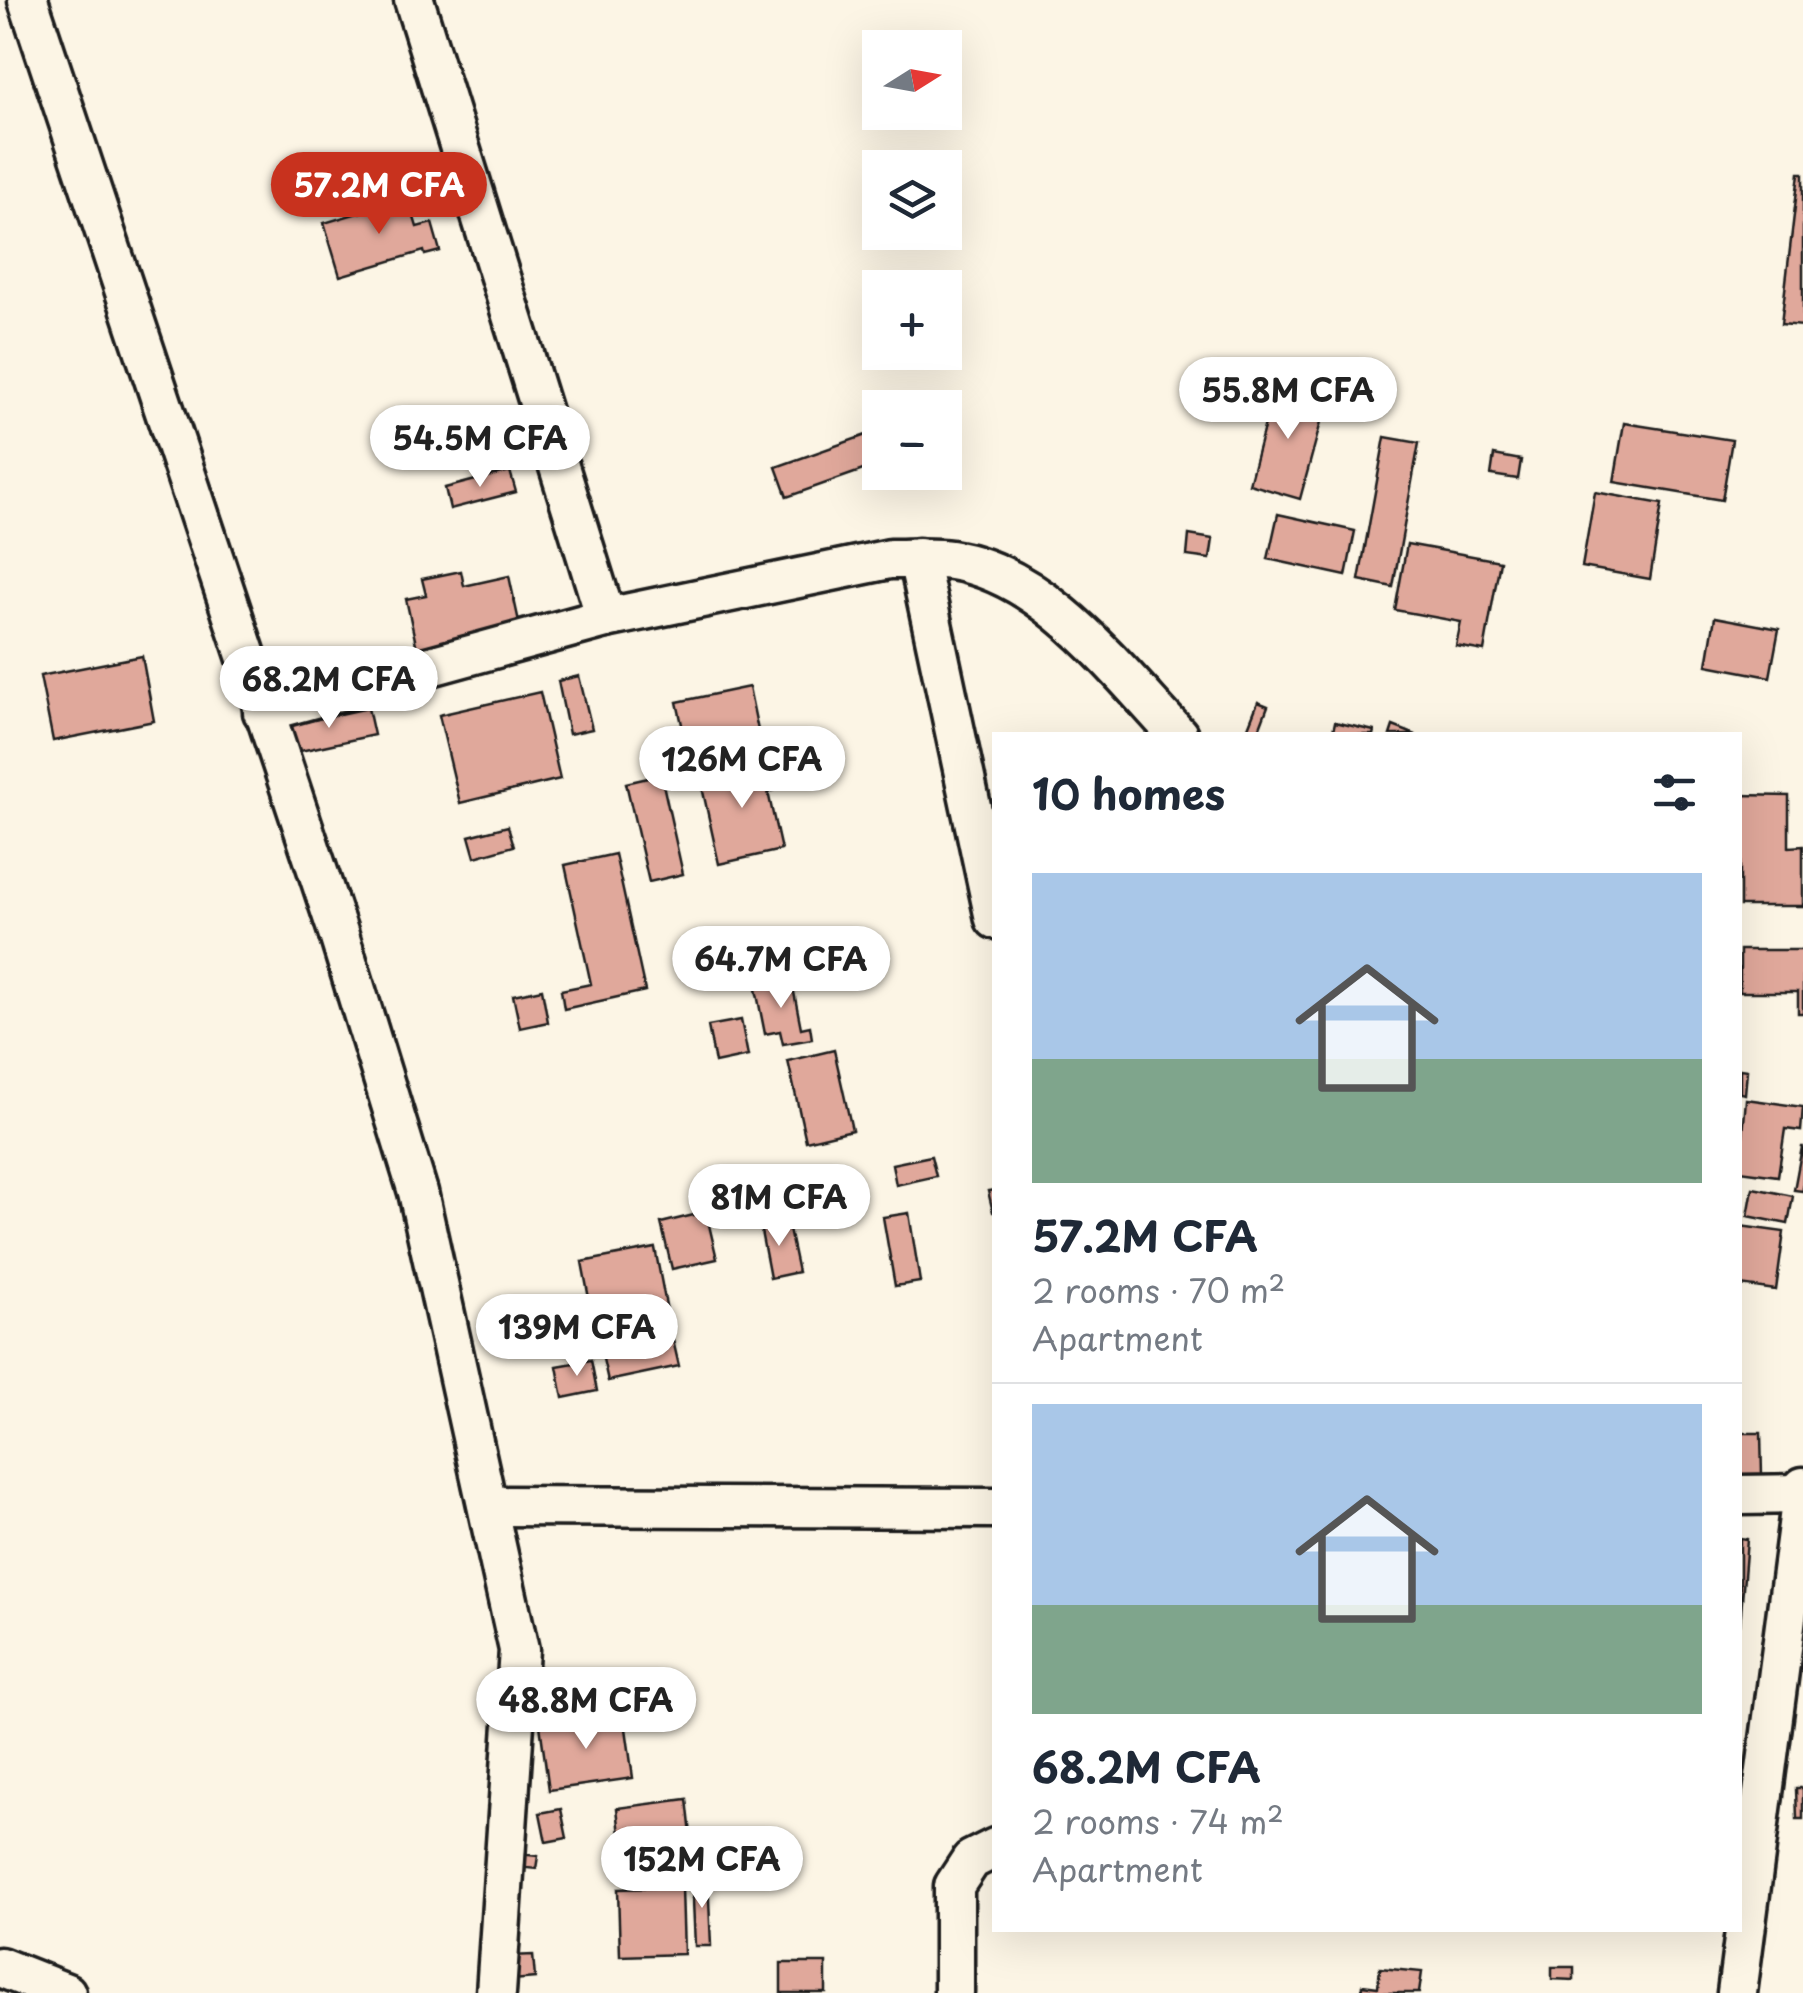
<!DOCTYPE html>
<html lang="en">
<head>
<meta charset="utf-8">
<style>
	:root { --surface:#fff; --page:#f6f6f7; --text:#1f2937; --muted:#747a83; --line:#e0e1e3; --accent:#c8321e }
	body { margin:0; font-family:"Playpen Sans",sans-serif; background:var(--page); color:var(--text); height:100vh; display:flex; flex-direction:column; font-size:38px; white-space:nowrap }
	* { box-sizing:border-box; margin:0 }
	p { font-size:32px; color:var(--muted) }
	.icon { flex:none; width:55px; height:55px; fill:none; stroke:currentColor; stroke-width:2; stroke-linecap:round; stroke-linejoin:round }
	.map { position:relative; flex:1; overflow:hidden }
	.panel { position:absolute; left:992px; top:732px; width:750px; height:1200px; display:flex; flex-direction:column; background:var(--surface); border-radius:0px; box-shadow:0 10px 40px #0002 }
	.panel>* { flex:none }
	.needle { width:65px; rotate:79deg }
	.tools { position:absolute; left:862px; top:30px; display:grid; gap:20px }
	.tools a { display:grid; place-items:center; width:100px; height:100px; border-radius:0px; background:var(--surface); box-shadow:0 10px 40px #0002; font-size:50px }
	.price { position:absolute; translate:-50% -85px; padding:0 22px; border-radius:35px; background:#fff; color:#222; font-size:32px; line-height:65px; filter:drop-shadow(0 2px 5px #0008) }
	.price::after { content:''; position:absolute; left:50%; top:60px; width:30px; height:22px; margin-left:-15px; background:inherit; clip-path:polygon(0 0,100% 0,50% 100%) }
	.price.current { background:var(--accent); color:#fff }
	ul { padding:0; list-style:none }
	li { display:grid; align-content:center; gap:20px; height:530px; padding:0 40px }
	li+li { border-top:2px solid var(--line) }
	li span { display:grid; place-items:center; height:310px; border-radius:0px; color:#555 }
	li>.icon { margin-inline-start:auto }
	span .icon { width:180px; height:180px; fill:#fffc; stroke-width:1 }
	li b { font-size:42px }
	h2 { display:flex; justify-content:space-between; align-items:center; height:120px; padding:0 40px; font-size:42px }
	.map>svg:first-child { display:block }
</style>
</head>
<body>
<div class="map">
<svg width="1803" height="1993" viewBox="0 0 1803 1993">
	<rect width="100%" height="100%" fill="#fcf5e5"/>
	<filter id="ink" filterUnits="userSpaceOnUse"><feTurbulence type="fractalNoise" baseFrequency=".01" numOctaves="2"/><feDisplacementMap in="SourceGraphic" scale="20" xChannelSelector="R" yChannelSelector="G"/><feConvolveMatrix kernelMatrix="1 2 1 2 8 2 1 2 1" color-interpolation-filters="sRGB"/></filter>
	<g filter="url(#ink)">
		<g fill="#e0a89b" stroke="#1c1c1c" stroke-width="2.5">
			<path d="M1799 173H1803V326L1781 324Z"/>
			<path d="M408 198 417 227 432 223 440 251 425 255 424 251 340 276 324 223Z"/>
			<path d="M1275 386 1327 400 1300 499 1249 484Z"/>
			<path d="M1624 423 1732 440 1722 500 1614 482Z"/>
			<path d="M880 430V464L787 497 776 467Z"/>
			<path d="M1385 437 1419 443 1393 587 1359 580Z"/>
			<path d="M1494 455 1521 460 1518 479 1491 475Z"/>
			<path d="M510 471 516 492 450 509 445 488Z"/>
			<path d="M1595 492 1662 504 1650 579 1582 567Z"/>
			<path d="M1278 514 1355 531 1346 576 1268 559Z"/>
			<path d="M1189 535 1213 539 1210 559 1187 556Z"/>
			<path d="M1407 544 1500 561 1484 651 1456 646 1461 622 1395 610Z"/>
			<path d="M461 571 464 586 509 576 521 631 418 653 406 599 426 595 422 579Z"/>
			<path d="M1715 617 1779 629 1770 677 1707 665Z"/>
			<path d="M142 656 154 721 53 741 40 676Z"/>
			<path d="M579 676 592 729 569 734 558 681Z"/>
			<path d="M749 687 760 740 689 756 677 702Z"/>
			<path d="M540 692 560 779 460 803 439 715Z"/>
			<path d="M1258 702 1268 706 1257 735H1245Z"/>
			<path d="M368 708 374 735 291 753 285 726Z"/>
			<path d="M1335 722 1374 731 1373 735H1332Z"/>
			<path d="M1393 726 1416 735H1390Z"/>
			<path d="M757 749 763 774 770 773 775 790 768 792 781 850 719 864 702 787 731 781 726 756Z"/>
			<path d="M661 775 683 874 649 882 626 783Z"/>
			<path d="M1740 795 1789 796V847L1803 846V906H1740Z"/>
			<path d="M508 826 514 846 475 857 469 836Z"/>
			<path d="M615 854 645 991 564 1009 561 990 591 984 565 865Z"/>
			<path d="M1740 950H1803V1013H1798V992H1740Z"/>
			<path d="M791 977 801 1028 810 1026 812 1039 783 1044 780 1031 765 1034 755 984Z"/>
			<path d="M542 989 548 1022 520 1028 513 995Z"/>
			<path d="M741 1020 748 1056 715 1063 708 1026Z"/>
			<path d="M834 1050 852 1130 806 1141 788 1061Z"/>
			<path d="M1740 1069 1747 1070 1745 1094 1740 1093Z"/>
			<path d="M1746 1099 1803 1107 1801 1131 1785 1129 1778 1176 1740 1171Z"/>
			<path d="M1802 1147H1803V1191L1794 1190Z"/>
			<path d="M931 1156 936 1176 896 1185 892 1164Z"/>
			<path d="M1753 1188 1793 1196 1788 1224 1748 1216Z"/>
			<path d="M995 1190V1212H993L988 1191Z"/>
			<path d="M706 1212 717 1259 672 1269 661 1223Z"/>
			<path d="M909 1213 920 1282 895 1286 883 1217Z"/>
			<path d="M787 1220 798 1272 770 1278 760 1226Z"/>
			<path d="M1740 1226 1784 1232 1776 1290 1740 1285Z"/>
			<path d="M655 1248 669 1321 596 1335 582 1262Z"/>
			<path d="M672 1336 679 1366 608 1381 601 1350Z"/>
			<path d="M591 1360 597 1391 563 1398 557 1366Z"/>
			<path d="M1740 1433H1761L1762 1476H1740Z"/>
			<path d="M1740 1538 1747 1539 1740 1626Z"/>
			<path d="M624 1714 633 1778 549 1790 540 1725Z"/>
			<path d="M1796 1788H1803V1819H1797Z"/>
			<path d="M687 1799 692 1844 622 1852 617 1808Z"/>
			<path d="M561 1809 567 1838 546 1842 540 1813Z"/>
			<path d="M519 1854 538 1856 536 1869 517 1867Z"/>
			<path d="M708 1876 711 1946H695L692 1877Z"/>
			<path d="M682 1887 684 1954 620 1956 618 1889Z"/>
			<path d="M533 1955 535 1978 513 1980 511 1956Z"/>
			<rect x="781" y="1963" width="45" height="30"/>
			<path d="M1552 1967H1574V1980L1552 1979Z"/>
			<path d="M1380 1968 1422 1972 1419 1993H1361L1362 1985 1378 1987Z"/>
		</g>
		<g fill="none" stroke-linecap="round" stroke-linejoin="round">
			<g stroke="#1c1c1c" stroke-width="45">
				<g id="minor">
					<path d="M28 0 339 935 418 1192 519 1650 496 1993"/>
					<path d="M414 0 606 618"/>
					<path d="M918 558 995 919"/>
					<path d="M263 712 606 618 890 559C910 559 931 557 951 560 1045 574 1117 670 1178 735"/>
					<path d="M1740 1495 1802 1494"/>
					<path d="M488 1506 995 1508"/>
					<path d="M0 1967 66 1993"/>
					<path d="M954 1993V1886L971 1860 995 1848"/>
					<path d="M1737 1993 1803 1487"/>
				</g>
			</g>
			<use href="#minor" stroke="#fcf5e5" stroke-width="38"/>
		</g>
	</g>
</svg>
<div class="tools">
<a><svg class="needle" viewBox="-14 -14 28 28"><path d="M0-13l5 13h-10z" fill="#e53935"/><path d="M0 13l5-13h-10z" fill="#747a83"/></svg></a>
<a><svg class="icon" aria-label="layers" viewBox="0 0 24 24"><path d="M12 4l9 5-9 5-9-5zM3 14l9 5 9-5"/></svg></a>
<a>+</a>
<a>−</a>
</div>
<b class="price current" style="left:379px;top:237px">57.2M CFA</b>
<b class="price" style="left:1288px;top:442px">55.8M CFA</b>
<b class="price" style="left:480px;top:490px">54.5M CFA</b>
<b class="price" style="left:329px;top:731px">68.2M CFA</b>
<b class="price" style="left:742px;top:811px">126M CFA</b>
<b class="price" style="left:781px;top:1011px">64.7M CFA</b>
<b class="price" style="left:779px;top:1249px">81M CFA</b>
<b class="price" style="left:577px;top:1379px">139M CFA</b>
<b class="price" style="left:586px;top:1752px">48.8M CFA</b>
<b class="price" style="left:702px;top:1911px">152M CFA</b>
<section class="panel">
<h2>10 homes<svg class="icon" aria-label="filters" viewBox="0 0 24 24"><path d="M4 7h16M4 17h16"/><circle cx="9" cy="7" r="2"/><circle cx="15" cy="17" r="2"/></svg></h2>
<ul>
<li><span style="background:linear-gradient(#a9c7e8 60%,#7fa58c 0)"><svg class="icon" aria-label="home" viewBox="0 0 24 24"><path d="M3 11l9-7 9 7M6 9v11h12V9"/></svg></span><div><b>57.2M CFA</b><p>2 rooms · 70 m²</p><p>Apartment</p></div></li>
<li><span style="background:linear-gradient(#a9c7e8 65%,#7fa58c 0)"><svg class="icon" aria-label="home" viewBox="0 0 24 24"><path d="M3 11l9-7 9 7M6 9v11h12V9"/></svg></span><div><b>68.2M CFA</b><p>2 rooms · 74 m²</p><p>Apartment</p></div></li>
</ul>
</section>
</div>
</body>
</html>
